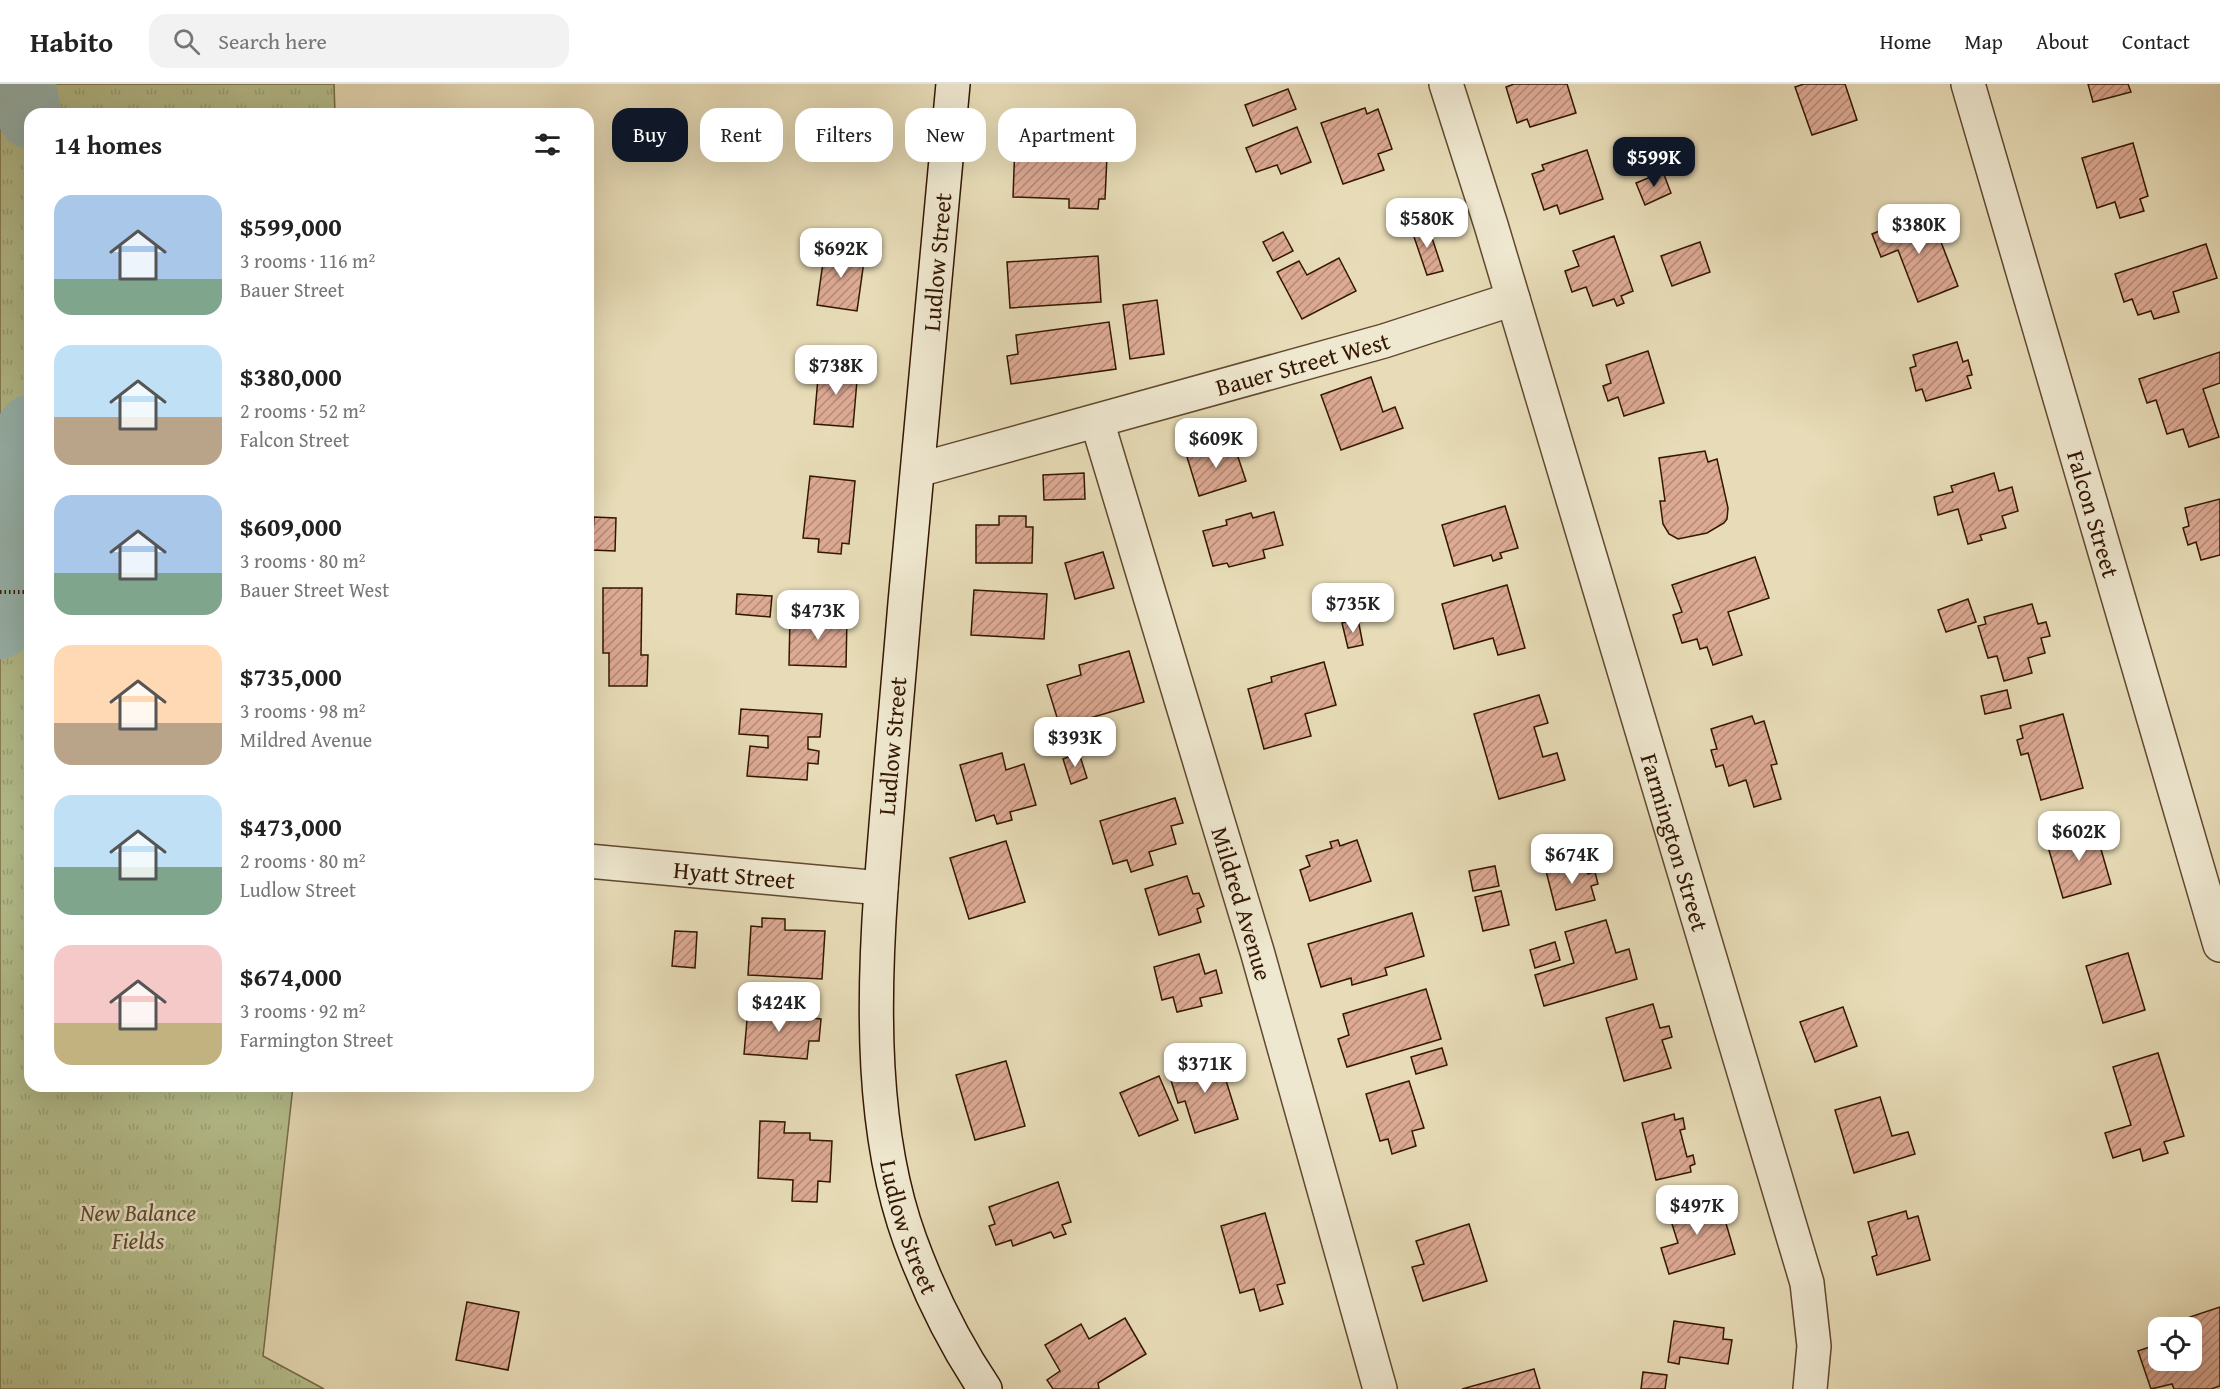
<!DOCTYPE html>
<html lang="en">
<head>
<meta charset="utf-8">
<style>
	:root { --surface:#fff; --page:#f2f2f2; --text:#222; --muted:#767676; --line:#e0e0e0; --accent:#111827 }
	body { margin:0; font-family:"Gentium Book Plus",serif; background:var(--page); color:var(--text); height:100vh; display:flex; flex-direction:column; font-size:22px; white-space:nowrap }
	* { box-sizing:border-box; margin:0 }
	p { font-size:20px; color:var(--muted) }
	.icon { flex:none; width:33px; height:33px; fill:none; stroke:currentColor; stroke-width:2; stroke-linecap:round; stroke-linejoin:round }
	.map { position:relative; flex:1; overflow:hidden }
	.panel { position:absolute; left:24px; top:24px; width:570px; height:984px; display:flex; flex-direction:column; background:var(--surface); border-radius:18px; box-shadow:0 6px 24px #0002 }
	.panel>* { flex:none }
	.top-card { position:absolute; left:612px; top:24px; width:570px; height:54px; display:flex; gap:12px }
	.controls { position:absolute; left:2148px; top:1233px; display:grid; gap:12px }
	.controls a { display:grid; place-items:center; width:54px; height:54px; border-radius:12px; background:var(--surface); box-shadow:0 6px 24px #0002; font-size:30px }
	.price { position:absolute; translate:-50% -51px; padding:0 14px; border-radius:12px; background:#fff; color:#222; font-size:20px; line-height:39px; filter:drop-shadow(0 2px 3px #0008) }
	.price::after { content:''; position:absolute; left:50%; top:36px; width:18px; height:14px; margin-left:-9px; background:inherit; clip-path:polygon(0 0,100% 0,50% 100%) }
	.price.current { background:var(--accent); color:#fff }
	ul { padding:0; list-style:none }
	li { display:flex; align-items:center; gap:18px; height:150px; padding:0 30px }
	li span { display:grid; place-items:center; flex:none; width:168px; height:120px; border-radius:18px; color:#555 }
	li>.icon { margin-inline-start:auto }
	span .icon { width:72px; height:72px; fill:#fffc; stroke-width:1 }
	li b { font-size:26px }
	h2 { display:flex; justify-content:space-between; align-items:center; height:72px; padding:0 30px; font-size:26px }
	.chip { padding:0 21px; border-radius:18px; background:var(--surface); box-shadow:0 6px 24px #0002; font-size:21px; line-height:54px }
	.chip.current { background:var(--accent); color:#fff }
	header { display:flex; align-items:center; gap:36px; box-sizing:border-box; height:84px; padding:0 30px; background:var(--surface); border-bottom:2px solid var(--line) }
	header strong { font-size:28px }
	nav { display:flex; gap:33px; margin-inline-start:auto; font-size:21px }
	.search { width:420px; height:54px; background:var(--page); display:flex; align-items:center; gap:15px; box-sizing:border-box; padding:0 21px; border-radius:18px; color:var(--muted); font-size:22px }
	.map>svg:first-child { display:block }
</style>
</head>
<body>
<header>
<strong>Habito</strong>
<div class="search"><svg class="icon" aria-label="search" viewBox="0 0 24 24"><circle cx="10" cy="10" r="6"/><path d="M15 15l6 6"/></svg>Search here</div>
<nav><a>Home</a><a>Map</a><a>About</a><a>Contact</a></nav>
</header>
<div class="map">
<svg width="2220" height="1305" viewBox="0 0 2220 1305">
	<defs>
		<pattern id="grass-tufts" width="24" height="20" patternUnits="userSpaceOnUse" patternTransform="scale(1.5)"><rect width="24" height="20" fill="#b6c08e"/><path d="M3 7l-1-3M5 7V3M7 7l1-3M15 17l-1-3M17 17v-4M19 17l1-3" fill="none" stroke="#9da479"/></pattern>
		<pattern id="building-hatch" width="6" height="6" patternUnits="userSpaceOnUse" patternTransform="scale(1.5)"><rect width="6" height="6" fill="#ddaa94"/><path d="M-1 1l2-2M0 6l6-6M5 7l2-2" fill="none" stroke="#b48976"/></pattern>
	</defs>
	<rect width="100%" height="100%" fill="#e7dcb7"/>
	<filter id="stains"><feTurbulence type="fractalNoise" baseFrequency=".00333" numOctaves="4"/><feColorMatrix values="0 0 0 0 .2 0 0 0 0 .09 0 0 0 0 .02 0 0 0 .5 -.17"/></filter>
	<radialGradient id="worn" r=".72"><stop offset=".6" stop-color="#630" stop-opacity="0"/><stop offset="1" stop-color="#630" stop-opacity=".3"/></radialGradient>
	<path fill="url(#grass-tufts)" stroke="#756c47" stroke-width="1.5" d="M0 0H334L335 30H30V1002H293L263 1272 324 1305H0Z"/>
	<g fill="none" stroke-linecap="round" stroke-linejoin="round">
		<g stroke="#98bab5" stroke-width="64">
			<path d="M24 0 30 33"/>
			<path d="M0 543 3 383 30 343"/>
		</g>
	</g>
	<g fill="url(#building-hatch)" stroke="#341700" stroke-width="1.5">
		<path d="M1514 0H1567L1576 29 1530 43 1527 35 1517 39 1506 3Z"/>
		<path d="M1804 0H1845L1857 36 1812 51 1795 3Z"/>
		<path d="M2088 0H2128L2131 8 2093 18Z"/>
		<path d="M1288 5 1296 25 1253 42 1245 21Z"/>
		<path d="M1365 24 1367 30 1378 25 1392 65 1378 70 1384 86 1343 100 1321 39Z"/>
		<path d="M1297 43 1311 78 1281 90 1277 81 1256 88 1246 64Z"/>
		<path d="M1015 59 1083 61V72H1107L1105 115H1099L1098 125 1069 124V115L1013 113Z"/>
		<path d="M2133 59 2148 112 2140 115 2144 127 2120 134 2115 118 2097 124 2082 74Z"/>
		<path d="M1587 66 1603 115 1560 130 1557 121 1544 126 1532 90 1544 86 1542 81Z"/>
		<path d="M1663 88 1671 109 1645 121 1636 99Z"/>
		<path d="M1929 127 1958 202 1918 218 1898 166 1881 173 1872 150Z"/>
		<path d="M1427 139 1443 187 1427 191 1411 144Z"/>
		<path d="M1283 148 1293 167 1273 177 1263 158Z"/>
		<path d="M1614 152 1633 207 1621 212 1624 219 1617 222 1614 215 1593 222 1586 203 1572 208 1565 187 1579 182 1573 167Z"/>
		<path d="M1700 158 1710 188 1672 202 1661 172Z"/>
		<path d="M2206 160 2217 194 2173 208 2179 228 2154 235 2151 227 2138 231 2132 215 2124 218 2115 190Z"/>
		<path d="M825 164 865 170 857 227 817 221Z"/>
		<path d="M1098 172 1101 218 1010 224 1007 178Z"/>
		<path d="M1339 174 1356 207 1302 235 1277 188 1299 177 1307 191Z"/>
		<path d="M1157 216 1164 270 1130 275 1123 221Z"/>
		<path d="M1109 238 1116 285 1011 300 1007 272 1018 270 1016 251Z"/>
		<path d="M1957 258 1963 278 1968 276 1972 291 1967 292 1971 304 1926 317 1922 305 1916 307 1910 284 1916 282 1913 271Z"/>
		<path d="M1648 267 1664 319 1624 332 1618 313 1608 317 1603 302 1611 299 1606 281Z"/>
		<path d="M2220 268V299L2203 305 2219 353 2189 363 2183 345 2167 350 2156 316 2147 319 2139 295Z"/>
		<path d="M819 282 858 285 853 343 814 340Z"/>
		<path d="M1371 293 1383 328 1395 323 1403 344 1341 366 1321 311Z"/>
		<path d="M1233 358 1246 397 1199 412 1187 373Z"/>
		<path d="M1705 367 1708 378 1717 375 1728 424 1727 435 1724 439 1707 449 1678 455 1669 450 1663 440 1660 417H1665L1659 374Z"/>
		<path d="M1084 389 1085 415 1044 416 1043 391Z"/>
		<path d="M1994 389 1999 407 2012 403 2018 427 2002 432 2006 444 1980 451 1982 456 1968 460 1958 425 1938 431 1934 413 1953 408 1951 402Z"/>
		<path d="M810 392 855 397 849 460 842 459 841 470 818 468 819 455 803 454Z"/>
		<path d="M2220 415V471L2201 476 2196 458 2188 461 2183 444 2189 442 2185 424Z"/>
		<path d="M1505 422 1518 464 1500 469 1502 474 1493 477 1491 471 1454 482 1442 441Z"/>
		<path d="M1274 428 1283 461 1263 466 1265 474 1229 483 1227 479 1213 482 1203 447 1227 441 1226 436 1251 429 1253 434Z"/>
		<path d="M999 432H1026V443H1033L1032 479H976V441H999Z"/>
		<path d="M594 433 616 434 615 467 592 466Z"/>
		<path d="M1103 468 1114 504 1075 515 1065 479Z"/>
		<path d="M1755 473 1769 514 1728 528 1742 571 1713 581 1707 563 1700 565 1697 555 1682 559 1673 531 1682 528 1672 501Z"/>
		<path d="M1507 501 1525 564 1498 571 1493 554 1454 565 1442 520Z"/>
		<path d="M603 504H642L641 571H648L647 602H609V569H603Z"/>
		<path d="M974 506 1047 510 1044 555 971 551Z"/>
		<path d="M737 510 772 512 770 533 736 530Z"/>
		<path d="M1968 515 1976 538 1946 548 1938 526Z"/>
		<path d="M2032 520 2038 540 2046 538 2050 552 2041 554 2045 569 2028 574 2032 589 2004 597 1997 572 1988 574 1978 542 1986 540 1984 533Z"/>
		<path d="M790 532 847 533 846 583 789 581Z"/>
		<path d="M1358 535 1363 561 1348 564 1342 539Z"/>
		<path d="M1129 567 1144 618 1060 643 1047 601 1081 591 1079 581Z"/>
		<path d="M1324 578 1336 621 1305 630 1311 652 1264 665 1248 605 1272 598 1271 593Z"/>
		<path d="M2007 606 2011 624 1985 630 1981 612Z"/>
		<path d="M1539 611 1548 639 1534 643 1543 673 1557 669 1565 696 1499 715 1474 630Z"/>
		<path d="M741 625 822 630 820 653H808V665L819 667 818 680 808 679 807 696 747 692 750 662 768 664V652L739 650Z"/>
		<path d="M2063 630 2083 704 2041 716 2028 669 2021 671 2017 656 2023 654 2020 642Z"/>
		<path d="M1752 632 1755 640 1764 637 1777 680 1771 681 1781 715 1754 723 1746 696 1729 702 1723 681 1716 683 1711 666 1717 665 1711 645Z"/>
		<path d="M1002 669 1006 686 1024 680 1036 721 1010 728 1012 736 997 740 994 731 976 737 960 681Z"/>
		<path d="M1079 669 1087 694 1071 700 1063 675Z"/>
		<path d="M1175 714 1183 739 1171 742 1176 760 1149 768 1153 781 1131 788 1127 776 1113 780 1100 737Z"/>
		<path d="M2094 741 2111 800 2063 814 2046 756Z"/>
		<path d="M1338 756 1340 762 1357 756 1371 797 1310 817 1300 786 1310 782 1306 772 1332 764 1330 758Z"/>
		<path d="M1006 757 1025 818 969 835 950 774Z"/>
		<path d="M1585 777 1588 790 1595 788 1598 800 1591 802 1595 816 1556 826 1546 787Z"/>
		<path d="M1495 782 1499 802 1473 807 1469 787Z"/>
		<path d="M1187 792 1193 810 1199 809 1204 822 1197 825 1201 838 1159 851 1145 805Z"/>
		<path d="M1501 807 1509 841 1483 847 1475 813Z"/>
		<path d="M1412 829 1424 872 1385 884 1387 891 1352 901 1351 894 1321 903 1308 860Z"/>
		<path d="M762 834 785 835V846L825 847 822 895 748 891 751 842 762 843Z"/>
		<path d="M1606 836 1616 869 1629 865 1637 895 1544 922 1535 891 1574 879 1565 848Z"/>
		<path d="M675 847 697 848 695 884 672 882Z"/>
		<path d="M1555 858 1560 876 1535 884 1530 866Z"/>
		<path d="M2128 869 2145 926 2103 939 2086 882Z"/>
		<path d="M1199 870 1205 890 1216 886 1222 909 1200 914 1202 922 1177 928 1173 913 1162 916 1154 883Z"/>
		<path d="M588 890 593 891 589 933H588Z"/>
		<path d="M1426 905 1441 955 1347 983 1338 955 1349 951 1343 930Z"/>
		<path d="M756 919 775 920V925L790 926V932L821 935 819 957H809L807 975 744 970 748 925H755Z"/>
		<path d="M1653 920 1660 944 1669 942 1672 953 1662 956 1671 984 1624 997 1606 934Z"/>
		<path d="M1843 923 1857 962 1815 978 1800 938Z"/>
		<path d="M1442 964 1447 981 1416 990 1411 973Z"/>
		<path d="M2158 969 2184 1052 2164 1058 2168 1069 2143 1077 2140 1065 2113 1074 2105 1049 2131 1041 2113 983Z"/>
		<path d="M1218 971 1238 1035 1195 1049 1185 1017 1178 1019 1170 993 1178 991 1176 985Z"/>
		<path d="M1006 977 1025 1042 975 1056 956 991Z"/>
		<path d="M1159 992 1178 1036 1139 1052 1120 1009Z"/>
		<path d="M1409 997 1424 1044 1412 1047 1416 1062 1392 1070 1388 1055 1380 1057 1366 1010Z"/>
		<path d="M1880 1013 1892 1052 1908 1048 1915 1070 1854 1089 1835 1026Z"/>
		<path d="M1674 1030 1675 1036 1683 1034 1685 1045 1680 1046 1687 1073 1693 1071 1695 1080 1690 1082 1691 1088 1656 1096 1642 1039Z"/>
		<path d="M760 1037 785 1038 784 1049H810V1056L832 1057 830 1098 818 1097 817 1118 792 1117 793 1096 758 1094Z"/>
		<path d="M1058 1098 1071 1138 1062 1141 1066 1150 1054 1154 1051 1148 1013 1162 1011 1156 996 1161 989 1142 995 1140 989 1123Z"/>
		<path d="M1710 1111 1718 1138 1725 1136 1735 1170 1669 1190 1661 1164 1678 1159 1667 1124Z"/>
		<path d="M1906 1127 1908 1135 1918 1132 1930 1176 1877 1191 1872 1173 1877 1171 1868 1138Z"/>
		<path d="M1265 1129 1285 1199 1277 1201 1283 1220 1260 1227 1254 1205 1240 1209 1221 1142Z"/>
		<path d="M1469 1140 1487 1197 1423 1217 1412 1183 1424 1180 1416 1157Z"/>
		<path d="M467 1218 519 1228 508 1286 456 1276Z"/>
		<path d="M2220 1223V1302L2211 1305H2174L2172 1300 2151 1305 2138 1267 2158 1260V1276H2192V1249L2195 1248 2190 1233Z"/>
		<path d="M1125 1234 1146 1270 1098 1299 1099 1305H1053L1047 1296 1060 1287 1045 1261 1081 1240 1089 1255Z"/>
		<path d="M1674 1237 1724 1244 1723 1255 1732 1256 1728 1280 1680 1273 1679 1280 1668 1278Z"/>
		<path d="M1534 1285 1540 1305H1462Z"/>
		<path d="M1643 1288 1667 1291 1665 1305H1641Z"/>
	</g>
	<g fill="none" stroke-linecap="round" stroke-linejoin="round">
		<g stroke="#61482e" stroke-width="36">
			<g id="street">
				<path id="s1" d="M1446 0 1491 141 1807 1199 1814 1262 1810 1305"/>
				<path id="s2" d="M1968 0 2220 861"/>
				<path id="s3" d="M1097 337 1257 867 1380 1305"/>
				<path id="s4" d="M918 386 1384 257 1513 215"/>
				<path id="s5" d="M588 777 881 804"/>
			</g>
		</g>
		<g stroke="#341700" stroke-width="36">
			<g id="secondary">
				<path id="s6" d="M953 0C937 173 921 346 905 519 897 615 888 710 881 805 873 918 871 1049 910 1156 929 1208 954 1259 985 1305"/>
			</g>
		</g>
		<path stroke="#341700" stroke-width="4" stroke-dasharray="1.5 3" stroke-linecap="butt" d="M0 508H30"/>
		<use href="#street" stroke="#efe8d0" stroke-width="33"/>
		<use href="#secondary" stroke="#efe8d0" stroke-width="33"/>
	</g>
	<g text-anchor="middle" dominant-baseline="central" stroke-width="5" stroke-linejoin="round" paint-order="stroke">
		<g font-size="24" fill="#341700" stroke="#efe8d0">
			<text transform="translate(937 178) rotate(-85)">Ludlow Street</text>
			<text stroke="none"><textPath href="#s4" startOffset="399">Bauer Street West</textPath></text>
			<text stroke="none"><textPath href="#s2" startOffset="448">Falcon Street</textPath></text>
			<text transform="translate(892 662) rotate(-85)">Ludlow Street</text>
			<text stroke="none"><textPath href="#s1" startOffset="792">Farmington Street</textPath></text>
			<text stroke="none"><textPath href="#s5" startOffset="147">Hyatt Street</textPath></text>
			<text stroke="none"><textPath href="#s3" startOffset="504">Mildred Avenue</textPath></text>
			<text stroke="none"><textPath href="#s6" startOffset="1150">Ludlow Street</textPath></text>
		</g>
		<g font-size="24" font-style="italic" fill="#5b4a2b" stroke="#efe8d0">
			<text x="138" y="1128">New Balance<tspan x="138" dy="28">Fields</tspan></text>
		</g>
	</g>
	<rect width="100%" height="100%" filter="url(#stains)"/>
	<rect width="100%" height="100%" fill="url(#worn)"/>
</svg>
<div class="controls">
<a><svg class="icon" aria-label="locate" viewBox="0 0 24 24"><circle cx="12" cy="12" r="6"/><path d="M12 2v4M12 18v4M2 12h4M18 12h4"/></svg></a>
</div>
<b class="price current" style="left:1654px;top:104px">$599K</b>
<b class="price" style="left:1427px;top:165px">$580K</b>
<b class="price" style="left:1919px;top:171px">$380K</b>
<b class="price" style="left:841px;top:195px">$692K</b>
<b class="price" style="left:836px;top:312px">$738K</b>
<b class="price" style="left:1216px;top:385px">$609K</b>
<b class="price" style="left:1353px;top:550px">$735K</b>
<b class="price" style="left:818px;top:557px">$473K</b>
<b class="price" style="left:1075px;top:684px">$393K</b>
<b class="price" style="left:2079px;top:778px">$602K</b>
<b class="price" style="left:1572px;top:801px">$674K</b>
<b class="price" style="left:779px;top:949px">$424K</b>
<b class="price" style="left:1205px;top:1010px">$371K</b>
<b class="price" style="left:1697px;top:1152px">$497K</b>
<div class="top-card">
<a class="chip current">Buy</a>
<a class="chip">Rent</a>
<a class="chip">Filters</a>
<a class="chip">New</a>
<a class="chip">Apartment</a>
</div>
<section class="panel">
<h2>14 homes<svg class="icon" aria-label="filters" viewBox="0 0 24 24"><path d="M4 7h16M4 17h16"/><circle cx="9" cy="7" r="2"/><circle cx="15" cy="17" r="2"/></svg></h2>
<ul>
<li><span style="background:linear-gradient(#a9c7e8 70%,#7fa58c 0)"><svg class="icon" aria-label="home" viewBox="0 0 24 24"><path d="M3 11l9-7 9 7M6 9v11h12V9"/></svg></span><div><b>$599,000</b><p>3 rooms · 116 m²</p><p>Bauer Street</p></div></li>
<li><span style="background:linear-gradient(#bfe0f5 60%,#b9a48a 0)"><svg class="icon" aria-label="home" viewBox="0 0 24 24"><path d="M3 11l9-7 9 7M6 9v11h12V9"/></svg></span><div><b>$380,000</b><p>2 rooms · 52 m²</p><p>Falcon Street</p></div></li>
<li><span style="background:linear-gradient(#a9c7e8 65%,#7fa58c 0)"><svg class="icon" aria-label="home" viewBox="0 0 24 24"><path d="M3 11l9-7 9 7M6 9v11h12V9"/></svg></span><div><b>$609,000</b><p>3 rooms · 80 m²</p><p>Bauer Street West</p></div></li>
<li><span style="background:linear-gradient(#ffd9b3 65%,#b9a48a 0)"><svg class="icon" aria-label="home" viewBox="0 0 24 24"><path d="M3 11l9-7 9 7M6 9v11h12V9"/></svg></span><div><b>$735,000</b><p>3 rooms · 98 m²</p><p>Mildred Avenue</p></div></li>
<li><span style="background:linear-gradient(#bfe0f5 60%,#7fa58c 0)"><svg class="icon" aria-label="home" viewBox="0 0 24 24"><path d="M3 11l9-7 9 7M6 9v11h12V9"/></svg></span><div><b>$473,000</b><p>2 rooms · 80 m²</p><p>Ludlow Street</p></div></li>
<li><span style="background:linear-gradient(#f6c9c9 65%,#c2b280 0)"><svg class="icon" aria-label="home" viewBox="0 0 24 24"><path d="M3 11l9-7 9 7M6 9v11h12V9"/></svg></span><div><b>$674,000</b><p>3 rooms · 92 m²</p><p>Farmington Street</p></div></li>
</ul>
</section>
</div>
</body>
</html>
